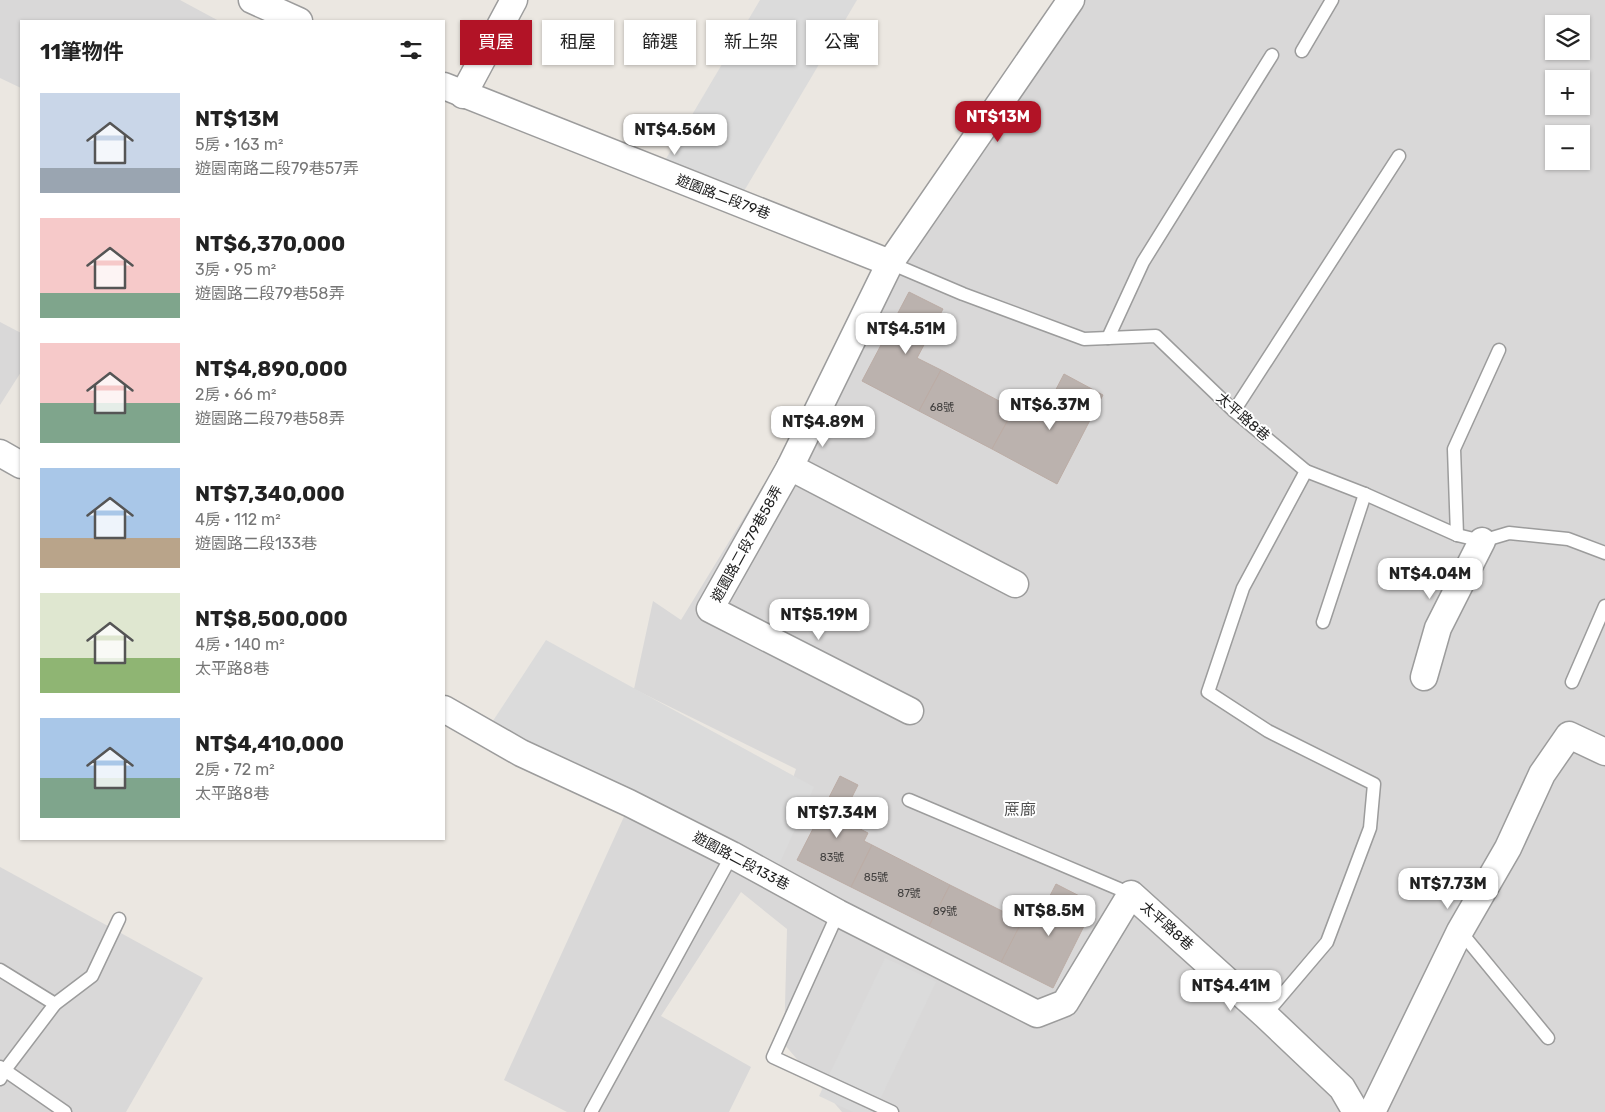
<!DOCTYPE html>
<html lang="zh-TW">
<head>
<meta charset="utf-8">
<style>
	:root { --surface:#fff; --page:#f2f2f2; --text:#222; --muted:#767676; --accent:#b21326 }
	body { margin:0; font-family:Rubik,"Noto Sans TC",sans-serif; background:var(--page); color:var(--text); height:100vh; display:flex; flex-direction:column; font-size:19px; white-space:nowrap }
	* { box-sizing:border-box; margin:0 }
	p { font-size:16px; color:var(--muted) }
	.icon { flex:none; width:28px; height:28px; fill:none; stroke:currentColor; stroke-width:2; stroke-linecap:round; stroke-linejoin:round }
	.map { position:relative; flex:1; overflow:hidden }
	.drawer { position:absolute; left:20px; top:20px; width:425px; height:820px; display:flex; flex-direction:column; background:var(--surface); border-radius:0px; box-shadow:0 1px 4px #0004 }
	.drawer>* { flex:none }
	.top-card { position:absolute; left:460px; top:20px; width:475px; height:45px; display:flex; gap:10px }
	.controls { position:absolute; left:1545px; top:15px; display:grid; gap:10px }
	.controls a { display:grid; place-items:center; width:45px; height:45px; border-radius:0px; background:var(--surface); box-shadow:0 1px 4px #0004; font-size:25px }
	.price { position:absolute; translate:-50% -42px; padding:0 11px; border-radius:10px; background:#fff; color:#222; font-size:16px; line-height:32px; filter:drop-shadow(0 1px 2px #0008) }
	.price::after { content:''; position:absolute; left:50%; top:30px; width:15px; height:11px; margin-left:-8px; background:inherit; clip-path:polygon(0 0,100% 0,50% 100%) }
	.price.active { background:var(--accent); color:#fff }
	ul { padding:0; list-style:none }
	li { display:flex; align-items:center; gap:15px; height:125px; padding:0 20px }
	li span { display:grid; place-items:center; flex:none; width:140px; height:100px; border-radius:0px; color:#555 }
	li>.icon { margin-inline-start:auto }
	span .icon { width:60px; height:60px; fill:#fffc; stroke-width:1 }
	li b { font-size:21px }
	h2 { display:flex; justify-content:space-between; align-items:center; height:60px; padding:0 20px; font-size:21px }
	.pill { padding:0 18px; border-radius:0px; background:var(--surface); box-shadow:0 1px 4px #0004; font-size:18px; line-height:45px }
	.pill.active { background:var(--accent); color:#fff }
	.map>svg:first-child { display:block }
</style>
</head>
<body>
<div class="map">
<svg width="1605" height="1112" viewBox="0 0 1605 1112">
	<rect width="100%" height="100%" fill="#ebe7e1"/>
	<g fill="#d9d8d8" fill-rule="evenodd">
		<path d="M0 0H180L219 21H21V88L0 78Z"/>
		<path d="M1058 0H1605V1112H842L784 1044 787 929 741 892 661 1016 751 1067 729 1112H567L504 1080 627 810 773 838 796 769 634 689 653 601 681 620 855 336ZM1554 24H1581V51H1554ZM1554 79H1581V106H1554ZM1554 134H1581V161H1554Z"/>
		<path d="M0 322 21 333V372L0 405Z"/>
		<path d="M0 867 203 978 126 1112H0Z"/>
	</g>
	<g fill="#dbdbdb">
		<path d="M760 0H857L734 208 657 174Z"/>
		<path d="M546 640 814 787 773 878 485 733Z"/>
		<path d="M885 958 936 982 874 1112H853L819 1096Z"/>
	</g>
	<g fill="#bbb2ae" stroke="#bbaca5">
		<path d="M909 292 943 309 917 358 941 370 919 411 862 381Z"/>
		<path d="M941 370 1014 409 992 449 919 411Z"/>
		<path d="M1064 374 1103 395 1057 484 992 449 1014 409 1039 422Z"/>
		<path d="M840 776 858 785 841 819 868 833 864 841 872 845 851 887 797 860Z"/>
		<path d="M872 845 950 885 929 926 851 887Z"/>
		<path d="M1056 884 1095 904 1053 988 1001 962 1022 921 1034 927Z"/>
		<path d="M950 885 1022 921 1001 962 929 926Z"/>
	</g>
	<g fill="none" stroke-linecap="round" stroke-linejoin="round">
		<g stroke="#9c9c9c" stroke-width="15">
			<g id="lane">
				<path d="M1302 51 1332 0"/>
				<path d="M890 263 963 294 1084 339 1156 336 1234 411 1306 471 1365 494 1457 535 1482 541 1509 533 1568 539 1605 553"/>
				<path d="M1108 338 1143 262 1272 55"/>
				<path d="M1234 411 1399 156"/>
				<path d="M1457 535 1454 449 1499 350"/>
				<path d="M1323 622 1365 494"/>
				<path d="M1572 682 1605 606"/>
				<path d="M909 800 1131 894"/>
				<path d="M838 913 773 1057 892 1112"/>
				<path d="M1460 931 1548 1038"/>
				<path d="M0 970 55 1004"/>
				<path d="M1265 1015 1327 942 1370 828 1374 784 1268 731 1208 692 1243 588 1306 471"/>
				<path d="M0 1067 65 1112"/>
				<path d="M0 1079 5 1070 55 1004 92 976 119 919"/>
				<path d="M591 1112 732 855"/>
			</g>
		</g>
		<g stroke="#9c9c9c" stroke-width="29">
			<g id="street">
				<path d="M252 0 299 21"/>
				<path d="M444 86 890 263"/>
				<path d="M463 95 514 0"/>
				<path d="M0 453 21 465"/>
				<path d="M790 467 1015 584"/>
				<path d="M1424 677 1438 628 1482 541"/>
				<path d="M444 709 521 753 629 803 732 855 838 913 1037 1014 1065 1003 1131 894 1265 1015 1342 1088 1356 1112"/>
				<path d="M910 711 710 609 790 467 890 263 1071 0"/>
				<path d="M1372 1112 1460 931 1508 848 1542 774 1569 735 1605 752"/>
			</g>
		</g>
		<use href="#lane" stroke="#fff" stroke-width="12"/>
		<use href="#street" stroke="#fff" stroke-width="26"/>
	</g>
	<g text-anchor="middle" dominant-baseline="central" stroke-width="4" stroke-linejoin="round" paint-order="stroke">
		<g font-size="11" fill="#434140">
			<text x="942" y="407">68號</text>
			<text x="832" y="857">83號</text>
			<text x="876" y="877">85號</text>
			<text x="909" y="893">87號</text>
			<text x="945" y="911">89號</text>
		</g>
		<g font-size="14" fill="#1b1b1b" stroke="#fff">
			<text transform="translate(723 197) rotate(21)">遊園路二段79巷</text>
			<text transform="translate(1243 417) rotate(41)">太平路8巷</text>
			<text transform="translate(747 544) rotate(-61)">遊園路二段79巷58弄</text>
			<text transform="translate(741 861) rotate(28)">遊園路二段133巷</text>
			<text transform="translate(1167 926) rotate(42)">太平路8巷</text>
		</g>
		<g font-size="16" fill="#4e4e4e" stroke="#fff">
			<text x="1020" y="809">蔗廍</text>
		</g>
	</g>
</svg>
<div class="controls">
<a><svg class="icon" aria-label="layers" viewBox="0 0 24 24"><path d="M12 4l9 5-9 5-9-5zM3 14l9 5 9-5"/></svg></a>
<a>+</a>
<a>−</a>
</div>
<b class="price active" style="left:998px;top:143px">NT$13M</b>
<b class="price" style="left:675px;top:156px">NT$4.56M</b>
<b class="price" style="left:906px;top:355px">NT$4.51M</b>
<b class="price" style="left:1050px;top:431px">NT$6.37M</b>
<b class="price" style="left:823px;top:448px">NT$4.89M</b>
<b class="price" style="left:1430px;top:600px">NT$4.04M</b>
<b class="price" style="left:819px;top:641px">NT$5.19M</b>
<b class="price" style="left:837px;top:839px">NT$7.34M</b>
<b class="price" style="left:1448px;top:910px">NT$7.73M</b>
<b class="price" style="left:1049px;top:937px">NT$8.5M</b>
<b class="price" style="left:1231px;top:1012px">NT$4.41M</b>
<div class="top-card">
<a class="pill active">買屋</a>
<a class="pill">租屋</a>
<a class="pill">篩選</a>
<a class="pill">新上架</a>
<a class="pill">公寓</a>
</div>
<section class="drawer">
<h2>11筆物件<svg class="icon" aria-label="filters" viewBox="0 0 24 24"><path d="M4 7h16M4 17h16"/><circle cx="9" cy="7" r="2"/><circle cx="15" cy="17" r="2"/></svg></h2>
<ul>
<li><span style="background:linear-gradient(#c9d6e8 75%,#9aa5b1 0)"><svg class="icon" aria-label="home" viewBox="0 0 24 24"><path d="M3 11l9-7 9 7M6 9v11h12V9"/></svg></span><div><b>NT$13M</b><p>5房 · 163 m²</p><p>遊園南路二段79巷57弄</p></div></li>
<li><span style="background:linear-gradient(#f6c9c9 75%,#7fa58c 0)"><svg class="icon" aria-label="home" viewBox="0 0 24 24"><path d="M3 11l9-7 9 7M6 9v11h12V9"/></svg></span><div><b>NT$6,370,000</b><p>3房 · 95 m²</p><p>遊園路二段79巷58弄</p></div></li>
<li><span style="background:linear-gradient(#f6c9c9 60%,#7fa58c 0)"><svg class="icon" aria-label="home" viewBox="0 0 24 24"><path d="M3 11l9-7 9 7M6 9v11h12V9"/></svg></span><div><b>NT$4,890,000</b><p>2房 · 66 m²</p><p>遊園路二段79巷58弄</p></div></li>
<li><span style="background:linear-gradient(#a9c7e8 70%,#b9a48a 0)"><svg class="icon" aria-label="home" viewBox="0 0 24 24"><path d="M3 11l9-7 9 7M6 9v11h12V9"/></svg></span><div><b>NT$7,340,000</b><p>4房 · 112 m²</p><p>遊園路二段133巷</p></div></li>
<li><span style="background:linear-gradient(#dfe7d0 65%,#8fb573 0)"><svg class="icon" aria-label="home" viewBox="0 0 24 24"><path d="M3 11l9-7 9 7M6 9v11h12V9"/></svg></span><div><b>NT$8,500,000</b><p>4房 · 140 m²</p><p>太平路8巷</p></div></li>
<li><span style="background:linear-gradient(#a9c7e8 60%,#7fa58c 0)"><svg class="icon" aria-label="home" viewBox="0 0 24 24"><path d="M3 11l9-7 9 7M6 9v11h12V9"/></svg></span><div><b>NT$4,410,000</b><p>2房 · 72 m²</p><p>太平路8巷</p></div></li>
</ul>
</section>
</div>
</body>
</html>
